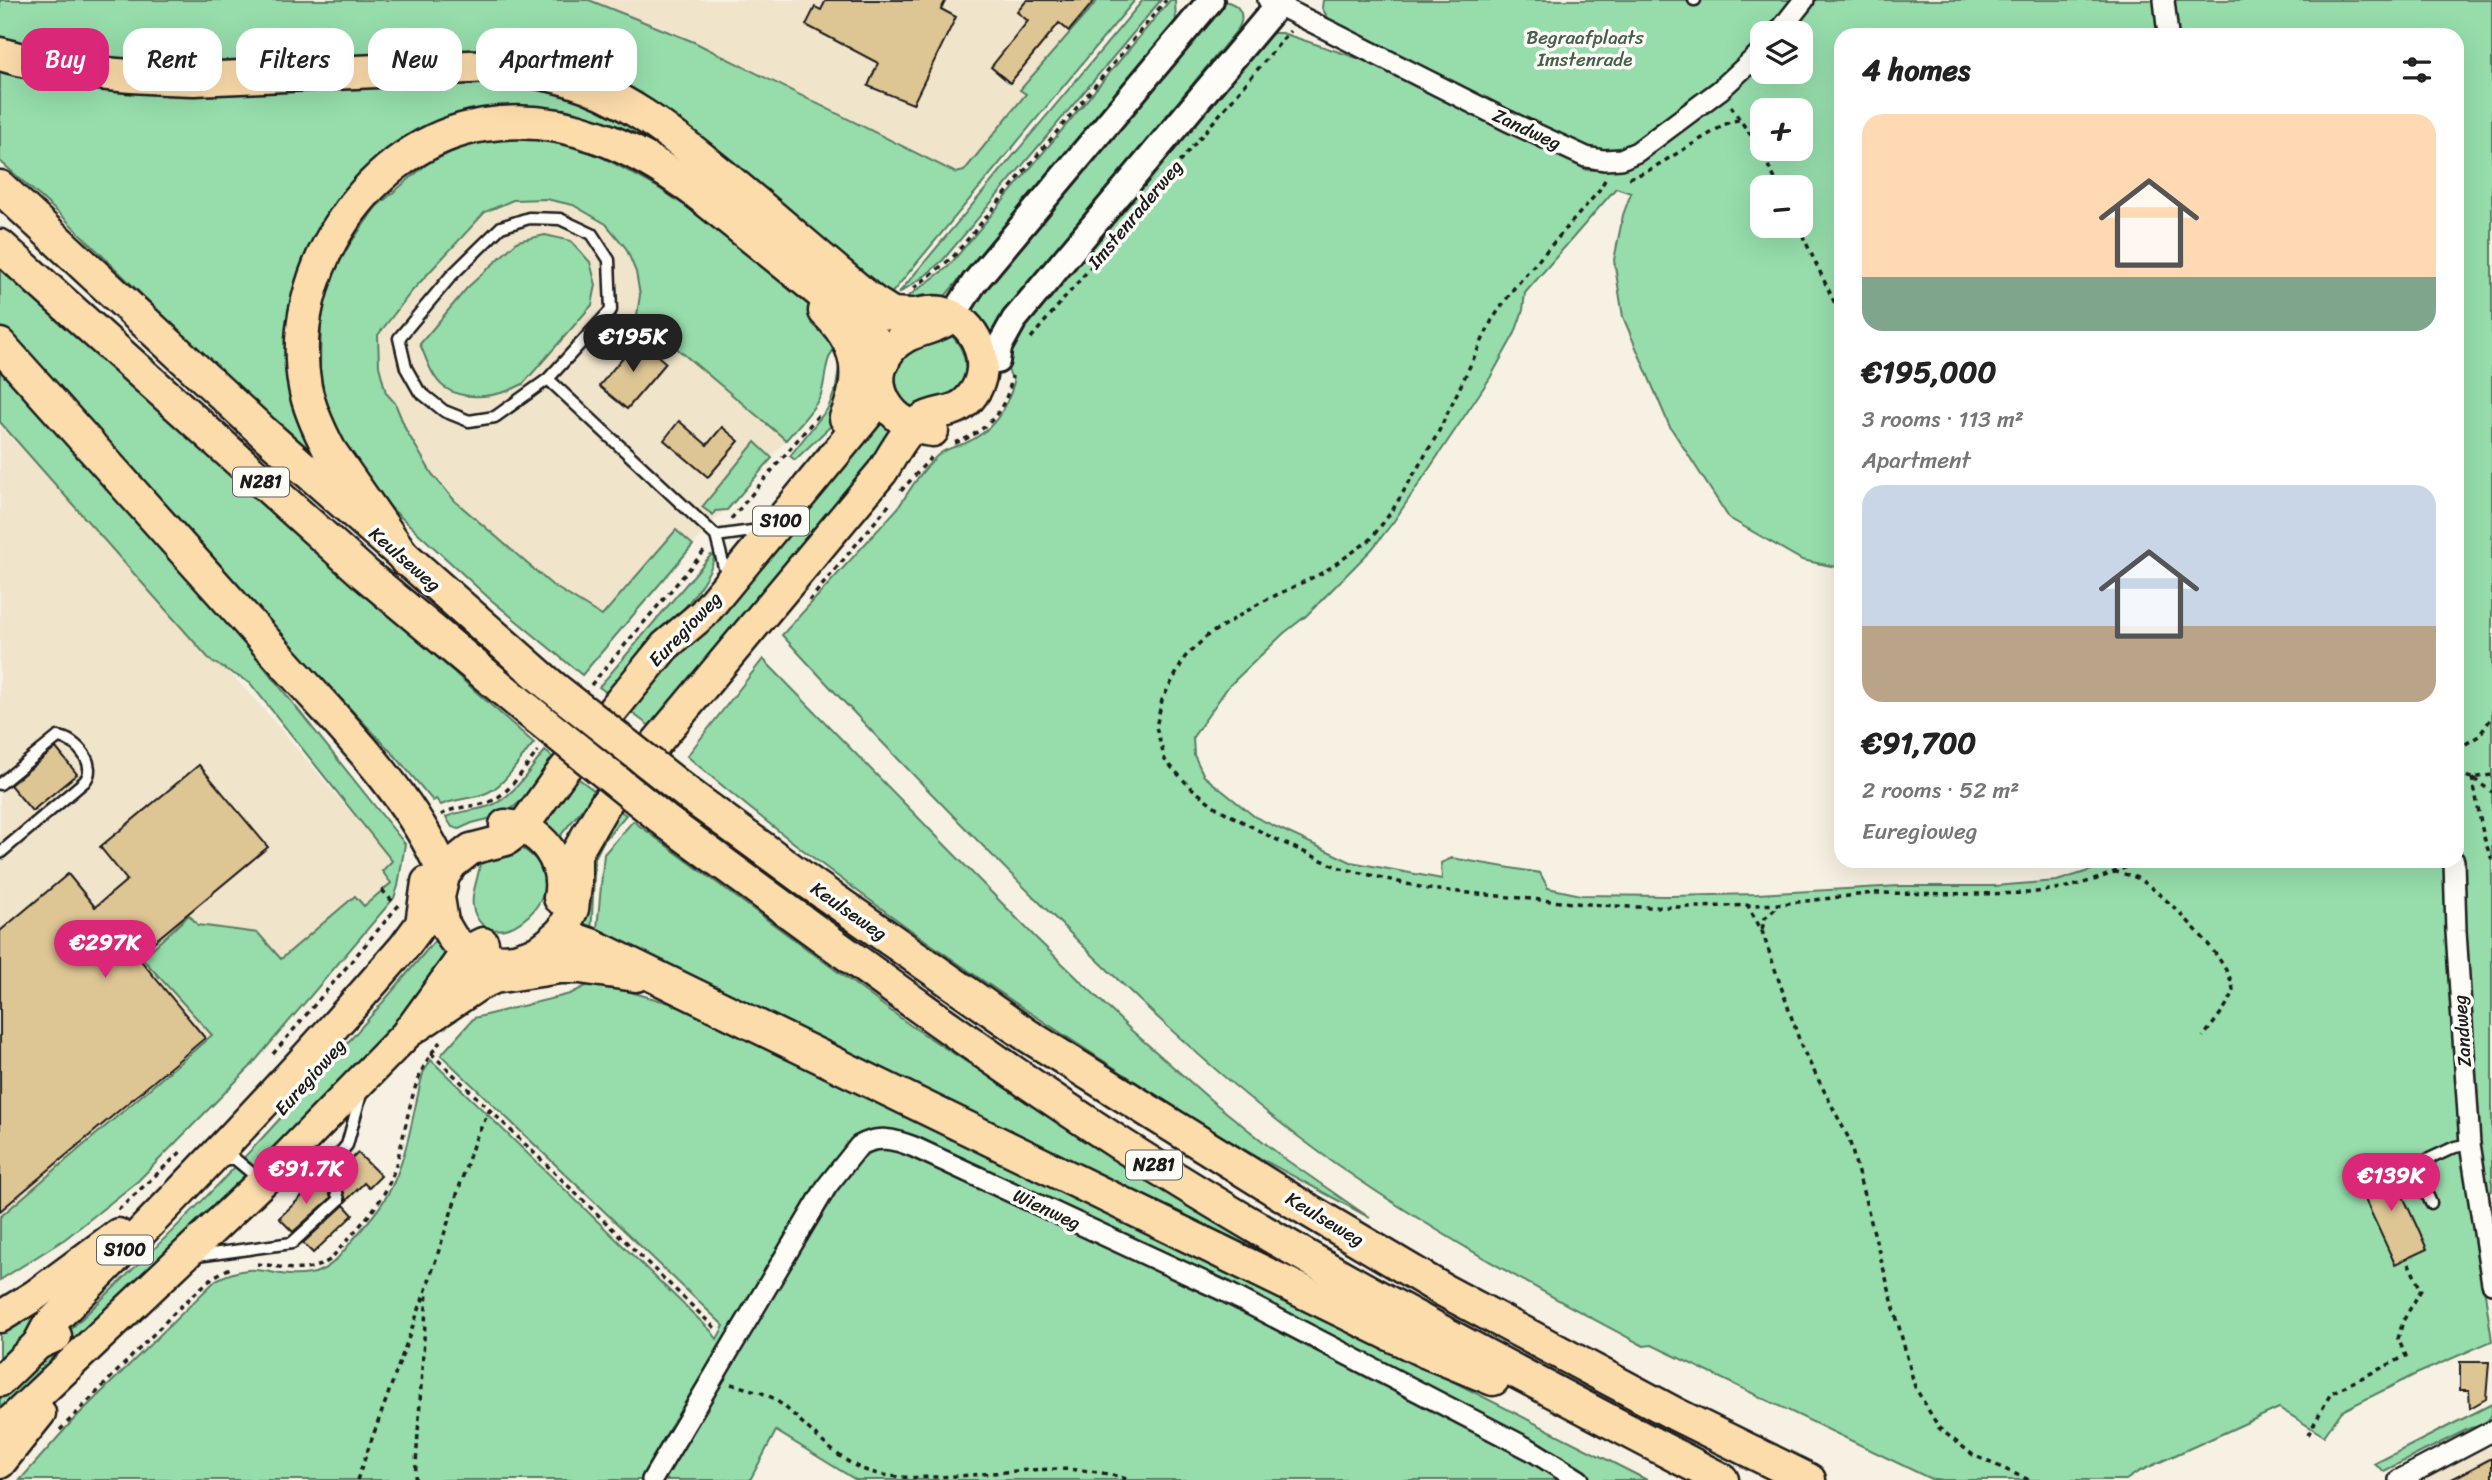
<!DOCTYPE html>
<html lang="en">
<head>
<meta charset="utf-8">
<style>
	:root { --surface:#fff; --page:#f2f2f2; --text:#222; --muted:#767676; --accent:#db2777 }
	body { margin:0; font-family:Sriracha,sans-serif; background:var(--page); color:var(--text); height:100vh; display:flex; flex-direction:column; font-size:26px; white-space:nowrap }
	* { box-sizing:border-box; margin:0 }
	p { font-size:23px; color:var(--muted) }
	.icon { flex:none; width:38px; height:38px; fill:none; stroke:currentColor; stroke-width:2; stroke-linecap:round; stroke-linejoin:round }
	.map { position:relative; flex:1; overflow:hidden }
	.panel { position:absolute; left:1834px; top:28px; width:630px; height:840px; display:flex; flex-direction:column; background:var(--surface); border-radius:21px; box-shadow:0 7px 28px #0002 }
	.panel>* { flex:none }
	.hud { position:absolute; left:21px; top:28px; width:665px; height:63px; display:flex; gap:14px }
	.fabs { position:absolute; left:1750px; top:21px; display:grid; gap:14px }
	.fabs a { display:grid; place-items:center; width:63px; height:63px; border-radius:14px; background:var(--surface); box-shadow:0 7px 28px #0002; font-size:35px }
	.price { position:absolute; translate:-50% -60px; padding:0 16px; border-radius:24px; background:var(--accent); color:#fff; font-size:23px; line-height:46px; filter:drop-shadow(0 2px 4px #0008) }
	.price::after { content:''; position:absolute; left:50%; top:42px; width:21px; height:16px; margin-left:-10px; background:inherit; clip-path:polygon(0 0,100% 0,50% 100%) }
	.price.on { background:#222; color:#fff }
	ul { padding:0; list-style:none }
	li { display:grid; align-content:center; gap:14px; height:371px; padding:0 28px }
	li span { display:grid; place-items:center; height:217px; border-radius:21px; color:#555 }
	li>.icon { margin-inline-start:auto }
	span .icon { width:126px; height:126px; fill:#fffc; stroke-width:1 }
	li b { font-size:30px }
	h2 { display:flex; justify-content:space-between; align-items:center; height:84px; padding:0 28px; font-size:30px }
	.pill { padding:0 24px; border-radius:21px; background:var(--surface); box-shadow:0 7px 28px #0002; font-size:24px; line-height:63px }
	.pill.on { background:var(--accent); color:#fff }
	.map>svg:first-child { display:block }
</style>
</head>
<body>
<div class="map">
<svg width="2492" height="1480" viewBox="0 0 2492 1480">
	<rect width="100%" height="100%" fill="#f7f1e3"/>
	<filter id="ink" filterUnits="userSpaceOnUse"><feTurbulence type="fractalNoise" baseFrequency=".0143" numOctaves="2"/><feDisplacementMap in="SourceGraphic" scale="14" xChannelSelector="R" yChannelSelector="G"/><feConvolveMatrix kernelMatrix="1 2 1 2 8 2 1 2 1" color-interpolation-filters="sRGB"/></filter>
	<g filter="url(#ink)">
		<g fill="#f0e4cb" fill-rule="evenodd">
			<path d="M556 0H1137L925 245Z"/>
			<path d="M546 198 573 205 606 224 626 248 636 272 640 295 637 316 786 440 693 545 676 530 602 616 552 585 455 501 432 474 406 429 395 403 386 393 379 366 378 336 412 291 485 212 512 200ZM518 241 592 305 523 384 489 396 462 395 420 344 467 288Z"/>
			<path d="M0 426 261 706 392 861 382 871 391 883 364 906 0 1253Z"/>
			<path d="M2485 1448H2492V1480H2424Z"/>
		</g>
		<g fill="#96ddab" stroke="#597c64" stroke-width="2" fill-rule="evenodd">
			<path d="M0 0H589L694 42 956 173 964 171 1026 94 1020 90 1098 0H1135L891 294 886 296 592 78 113 62 0 42Z"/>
			<path d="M1143 0H1161L943 260 926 275 898 294Z"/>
			<path d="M1170 0H1175L1176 23 1051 182 1011 217 946 295 936 301H902L948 267Z"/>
			<path d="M1323 0H1797L1772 33H1762V43L1651 142 1604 153 1575 145 1334 28 1322 8Z"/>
			<path d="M1809 0H2492V1191L2471 1197 2492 1341 2414 1375 2342 1411 2324 1436 2279 1408 2138 1472 2126 1480H1933L1652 1345 1644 1346C1532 1287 1422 1226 1319 1152 1220 1080 1132 995 1045 908 955 819 867 728 782 635L898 508C909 491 921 471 937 456 945 448 956 447 966 443 993 431 1007 409 1014 382L1006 366 1016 331 1261 37 1274 33H1282L1369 62 1587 170H1615L1629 166 1762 58V72H1801V33H1784ZM1841 35H2457V861H2103L2104 866 2057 881 1994 886H1900L1757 894 1670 896 1581 895 1548 888 1540 873 1452 858 1441 863 1442 879 1351 862 1255 817 1204 776 1194 755 1193 737 1228 687 1284 633 1306 616 1372 549 1394 521 1490 378 1515 333 1523 310 1525 293 1616 188 1631 193 1623 215 1614 260 1623 317 1669 425 1729 518 1802 560 1841 568ZM1762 110H1801V149H1762ZM1762 187H1801V226H1762Z"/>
			<path d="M1224 1C1240 4 1246 15 1238 29L1089 210 993 341 968 309 1217 3Z"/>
			<path d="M0 67 136 92 171 94 301 92 360 85 506 78 585 96 694 164 680 168 460 120 309 267 317 460 190 342 63 217 0 161Z"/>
			<path d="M506 136 554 138 588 149 657 187 718 228 816 311 837 346C823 359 827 380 820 397 812 412 797 427 786 440L637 315 640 295 636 272 626 248 606 224 573 205 546 199 513 200 485 212 412 291 378 335 379 366 386 393 395 403 406 430 432 474 455 501 552 585 602 616 676 530 693 545 582 675 490 599 379 497 341 442 324 395 320 369 321 324 329 281 350 244 376 207 428 163 478 140Z"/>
			<path d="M545 235 571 241 590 262 596 285 592 305 523 384C501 396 466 403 444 387 432 378 426 358 420 344L467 288 518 241Z"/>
			<path d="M0 265 273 512 534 743C519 759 505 787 484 794 470 799 456 799 441 805L436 799 433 801 397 758 184 533 0 328Z"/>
			<path d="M952 336C969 353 973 385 947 397 933 403 922 400 910 410 893 391 887 363 915 349 927 343 940 342 952 336Z"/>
			<path d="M847 355 834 423 795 460 790 456 828 408 836 388 840 360Z"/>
			<path d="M0 363 252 652 405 844 398 886 394 898 250 1067 138 1181 65 1239 0 1280V1217L212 1035 142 958 189 915 198 925 258 933 281 959 355 896 364 906 391 883 382 871 392 861 250 683 211 661 0 422Z"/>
			<path d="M877 414 897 434 651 727 628 710Z"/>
			<path d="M755 442 772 458 727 510 715 511 713 515 702 507Z"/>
			<path d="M711 555 714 556C713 584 632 669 610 695L599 687Z"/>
			<path d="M763 659 1036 938 1131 1030 1212 1101 1285 1159 1370 1218C1327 1194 1283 1171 1240 1147 1164 1102 1091 1053 1017 1004 904 927 792 846 687 756Z"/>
			<path d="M545 751 555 759 522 800 504 815 472 823 459 829 452 827 446 817C462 810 475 811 490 806 513 798 530 769 545 751Z"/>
			<path d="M574 775 596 792 556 841 534 822Z"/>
			<path d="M617 809 626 815 603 842 595 858 591 935 573 925 582 865Z"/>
			<path d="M633 821 910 1025 1135 1172 1390 1327 596 940 604 854Z"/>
			<path d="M523 849C586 889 492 965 474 911 469 896 479 878 480 863L511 856Z"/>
			<path d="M436 939 453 951 391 1032 266 1157 0 1413V1397C93 1307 189 1219 276 1123 331 1063 384 1002 436 939Z"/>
			<path d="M594 982 695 1010 1371 1340 1647 1480H856L776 1431 750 1480H20L75 1418 216 1280C260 1257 272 1281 310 1274 329 1271 340 1256 351 1242 367 1223 384 1205 394 1182 409 1148 414 1108 423 1073L431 1060 711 1331 717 1339 724 1326 441 1055 474 1018 570 994Z"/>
			<path d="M74 1288 0 1358V1332L41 1310Z"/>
			<path d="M2492 1404V1414L2485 1425 2470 1428 2384 1471 2374 1464Z"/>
		</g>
		<g fill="#dec594" stroke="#1c1c1c" stroke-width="2">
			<path d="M826 0H946L941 9 956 17 913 104 868 86 878 63 806 25 815 7 821 10Z"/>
			<path d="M1027 0H1095L1069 31 1059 23 1010 83 991 67 1028 21 1017 12Z"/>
			<path d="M638 339 666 363 627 409 599 386Z"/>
			<path d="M679 421 707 445 722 427 739 441 708 477 664 440Z"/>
			<path d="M56 748 77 774 32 811 10 785Z"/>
			<path d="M199 765 268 847 137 956 205 1038 0 1211V931L68 874 95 907 127 880 100 847Z"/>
			<path d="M358 1153 381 1176 369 1188 364 1183 346 1201 338 1172Z"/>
			<path d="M2388 1163 2427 1249 2395 1264 2355 1178Z"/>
			<path d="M319 1180 324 1186 326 1184 331 1198 293 1232 279 1218Z"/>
			<path d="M344 1205 353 1215 313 1253 303 1243Z"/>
			<path d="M2460 1362H2489L2486 1399 2470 1408 2469 1390H2460Z"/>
			<path d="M2492 1458V1480H2450Z"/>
		</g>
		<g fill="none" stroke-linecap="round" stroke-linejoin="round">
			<g stroke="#1c1c1c" stroke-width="15">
				<g id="service">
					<path d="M1694 0H1695"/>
					<path d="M529 218 560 219 592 234 609 260 611 310 548 379 495 417 469 421 444 411 419 391 406 368 399 338 451 276 501 227Z"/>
					<path d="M548 379 716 536 724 567"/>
					<path d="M716 536 752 531"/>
					<path d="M0 784 58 737C77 739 99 766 84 782L0 853"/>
					<path d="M221 1159H235L259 1179"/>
					<path d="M2431 1203 2414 1166 2455 1147 2470 1144"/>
					<path d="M197 1256 292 1243 339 1200 329 1166 347 1145 361 1094"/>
				</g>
			</g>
			<g stroke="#1c1c1c" stroke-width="24">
				<g id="minor">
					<path d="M1268 0 1508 121 1586 157 1604 160 1621 159 1637 152 1720 90 1762 51"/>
					<path d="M2164 0 2168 35"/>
					<path d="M1778 33 1804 0"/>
					<path d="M2454 861 2456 931 2470 1144 2492 1283"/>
					<path d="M652 1480 827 1186 859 1146C878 1135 894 1139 914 1147L1226 1292 1531 1450 1579 1480"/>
					<path d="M2399 1480 2492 1431"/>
				</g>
			</g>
			<g stroke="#1c1c1c" stroke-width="30">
				<g id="tertiary">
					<path d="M953 316 974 283 1211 0"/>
					<path d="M997 361 999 347 1014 320 1282 0"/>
				</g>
			</g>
			<g stroke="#1c1c1c" stroke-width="35">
				<g id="primary">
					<path d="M879 383 876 401 868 414 703 614 665 646 562 772 522 828 506 840 471 849 452 864 444 876 439 897 443 922 453 939 467 951 479 957 503 960 515 959 537 952 555 938 563 929 573 909 576 886V854L605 804 882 472C893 455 904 432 921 420 938 408 957 417 973 394 994 365 977 320 942 312 931 310 921 313 910 315"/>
					<path d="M933 431C892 428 862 385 891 349 905 331 926 332 944 322"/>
					<path d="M505 825C542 827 566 862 559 898"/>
					<path d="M412 1027 467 951 483 943"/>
					<path d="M0 1317 34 1296 118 1234"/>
					<path d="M38 1344 47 1327C171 1204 290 1079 404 947L421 924 427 882"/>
					<path d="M0 1381 38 1344 56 1336"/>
					<path d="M0 1431 262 1182 427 1013"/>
					<path d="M0 1463 40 1413"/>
				</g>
			</g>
			<g stroke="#1c1c1c" stroke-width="37">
				<g id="trunk">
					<path d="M0 54C63 73 129 77 194 79L492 66C519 69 544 72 570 80 621 95 665 129 706 162 763 207 816 256 873 302L892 314 910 315"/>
					<path d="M0 187 263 432 550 685"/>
					<path d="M0 246 365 574 529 711"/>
					<path d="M825 311C860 344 864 376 846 418"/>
					<path d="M0 345C94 451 190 556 284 662 338 723 401 784 437 858"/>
					<path d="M406 560 330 451C319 430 309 409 305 387 284 273 369 143 484 125 563 112 634 146 695 191L860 324 874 340 883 362"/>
					<path d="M691 796 807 881 1027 1035 1293 1201 1443 1290 1677 1415 1809 1480"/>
					<path d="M668 823C818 933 966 1044 1122 1145 1315 1269 1520 1374 1722 1480"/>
					<path d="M555 938H571L591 945 1427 1352 1493 1379"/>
					<path d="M410 1030 477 985 494 977 560 967H580L636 975"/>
				</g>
			</g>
			<g stroke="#1c1c1c" stroke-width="3.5" stroke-dasharray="5 5" stroke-linecap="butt">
				<path d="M1731 106 1740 120"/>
				<path d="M1629 178 1646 172 1731 121 1740 120 1757 144 1779 187"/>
				<path d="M1605 180 1598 192 1514 288 1492 320 1437 435 1392 511 1370 540 1324 572 1260 603 1208 635 1185 657 1162 700 1156 727 1165 760 1189 786 1217 808 1271 837 1337 867 1428 889 1561 902 1630 907H1698L1781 904 1874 893 1977 894 2030 893 2073 886 2097 879 2142 861"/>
				<path d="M1798 226 1841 316"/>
				<path d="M914 288 953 257 1166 0"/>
				<path d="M1031 338 1290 31"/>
				<path d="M955 443C987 432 1007 409 1012 376"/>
				<path d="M901 491 933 455"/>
				<path d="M731 519 821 412"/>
				<path d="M809 601 889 505"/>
				<path d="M591 685 706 549"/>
				<path d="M2457 749 2479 736 2492 717"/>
				<path d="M2457 774 2472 778 2492 775"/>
				<path d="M2472 778C2479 805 2480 834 2492 859"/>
				<path d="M2474 779 2492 792"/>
				<path d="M441 815C456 805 473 808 489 802 510 794 524 768 538 751"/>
				<path d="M2111 861 2116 872C2123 874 2131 875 2137 878 2163 892 2234 962 2233 992 2232 1000 2210 1028 2203 1037"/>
				<path d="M382 890 394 903"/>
				<path d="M1747 904 1762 931 1802 1048 1849 1139 1915 1387 1939 1428 1973 1455 2029 1480"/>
				<path d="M1762 929 1765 918 1779 905"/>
				<path d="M431 1053 718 1331"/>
				<path d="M273 1054 399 905"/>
				<path d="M118 1210 184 1149"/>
				<path d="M257 1264C286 1266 302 1277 330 1260 348 1238 375 1212 387 1188 410 1139 403 1086 440 1042"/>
				<path d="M731 1384 760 1392 773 1398C803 1419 827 1453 860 1468 883 1478 910 1478 934 1477 999 1476 1066 1458 1129 1480"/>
				<path d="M60 1430 178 1309 213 1277 232 1267"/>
				<path d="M2308 1435 2331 1393 2406 1356 2398 1339 2403 1321 2421 1290 2409 1264"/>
				<path d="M357 1480 427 1287 474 1142 489 1111"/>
				<path d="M415 1480 427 1292"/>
			</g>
			<use href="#service" stroke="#fdfcf7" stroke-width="10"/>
			<use href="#minor" stroke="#fdfcf7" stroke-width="19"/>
			<use href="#tertiary" stroke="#fdfcf7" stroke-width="24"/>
			<use href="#primary" stroke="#fcdcab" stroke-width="30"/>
			<use href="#trunk" stroke="#fcdcab" stroke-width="32"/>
			<g stroke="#1c1c1c" stroke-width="37" stroke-linecap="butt">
				<g id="trunk-bridge">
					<path d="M550 685 691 796"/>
					<path d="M529 711 668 823"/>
				</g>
			</g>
			<use href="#trunk-bridge" stroke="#fcdcab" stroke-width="32"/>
		</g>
	</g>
	<g text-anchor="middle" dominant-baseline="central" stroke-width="7" stroke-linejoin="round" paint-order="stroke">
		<g fill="#fdfcf7" stroke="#605f5e" stroke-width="2">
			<rect x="233" y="467.5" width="56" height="29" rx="5"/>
			<rect x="753" y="506.5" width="56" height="29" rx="5"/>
			<rect x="1126" y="1150.5" width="56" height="29" rx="5"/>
			<rect x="97" y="1235.5" width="56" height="29" rx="5"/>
		</g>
		<g font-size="18" font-weight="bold" fill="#1c1c1c">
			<text x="261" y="482">N281</text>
			<text x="781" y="521">S100</text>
			<text x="1154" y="1165">N281</text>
			<text x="125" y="1250">S100</text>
		</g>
		<g font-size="19" fill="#47604e" stroke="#fdfcf7">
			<text x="1585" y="37">Begraafplaats<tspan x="1585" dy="22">Imstenrade</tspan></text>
		</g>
		<g font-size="19" fill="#1c1c1c" stroke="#fdfcf7">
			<text transform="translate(1527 129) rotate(25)">Zandweg</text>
			<text transform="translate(1135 214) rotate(-50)">Imstenraderweg</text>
			<text transform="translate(405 559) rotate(41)">Keulseweg</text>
			<text transform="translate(685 629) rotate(-46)">Euregioweg</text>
			<text transform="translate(849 911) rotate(35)">Keulseweg</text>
			<text transform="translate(2462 1031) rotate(-94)">Zandweg</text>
			<text transform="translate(310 1077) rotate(-48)">Euregioweg</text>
			<text transform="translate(1047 1209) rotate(25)">Wienweg</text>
			<text transform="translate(1325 1219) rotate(31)">Keulseweg</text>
		</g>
	</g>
</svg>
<div class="fabs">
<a><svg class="icon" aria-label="layers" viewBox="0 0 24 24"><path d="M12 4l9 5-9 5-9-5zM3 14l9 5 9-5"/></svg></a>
<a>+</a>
<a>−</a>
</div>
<b class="price on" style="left:633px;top:374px">€195K</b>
<b class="price" style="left:105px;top:980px">€297K</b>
<b class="price" style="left:306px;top:1206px">€91.7K</b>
<b class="price" style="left:2391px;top:1213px">€139K</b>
<div class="hud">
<a class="pill on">Buy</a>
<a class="pill">Rent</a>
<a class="pill">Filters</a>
<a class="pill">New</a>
<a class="pill">Apartment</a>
</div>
<section class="panel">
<h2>4 homes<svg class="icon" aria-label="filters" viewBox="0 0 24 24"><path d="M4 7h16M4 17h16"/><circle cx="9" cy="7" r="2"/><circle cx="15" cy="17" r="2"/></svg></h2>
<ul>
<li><span style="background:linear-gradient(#ffd9b3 75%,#7fa58c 0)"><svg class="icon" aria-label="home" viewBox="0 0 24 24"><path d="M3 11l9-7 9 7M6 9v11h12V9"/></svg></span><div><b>€195,000</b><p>3 rooms · 113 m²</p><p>Apartment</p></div></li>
<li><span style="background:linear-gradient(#c9d6e8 65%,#b9a48a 0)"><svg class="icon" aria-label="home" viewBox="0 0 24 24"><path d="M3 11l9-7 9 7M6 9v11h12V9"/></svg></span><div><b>€91,700</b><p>2 rooms · 52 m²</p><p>Euregioweg</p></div></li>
</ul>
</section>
</div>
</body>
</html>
